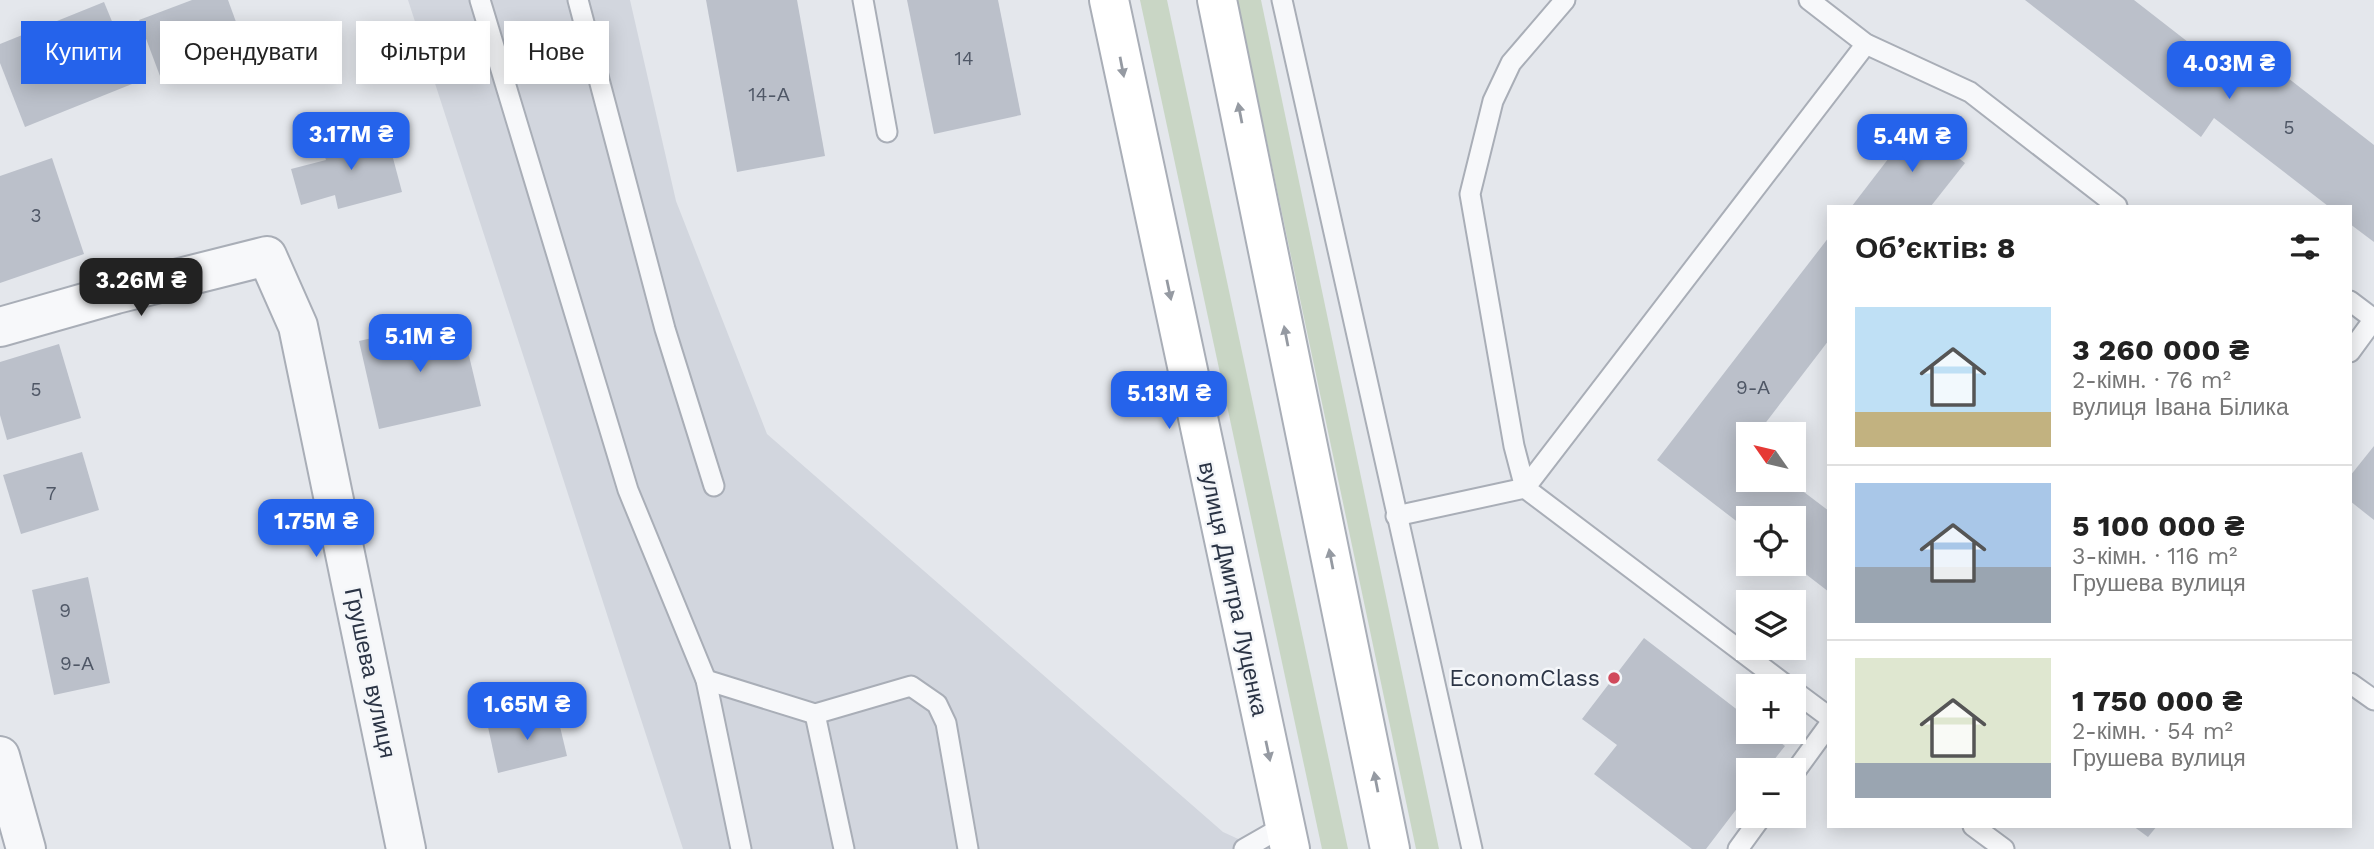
<!DOCTYPE html>
<html lang="uk">
<head>
<meta charset="utf-8">
<style>
	:root { --surface:#fff; --page:#f6f6f6; --text:#222; --muted:#767676; --line:#e0e0e0; --accent:#2563eb }
	body { margin:0; font-family:"Work Sans",sans-serif; background:var(--page); color:var(--text); height:100vh; display:flex; flex-direction:column; font-size:26px; white-space:nowrap }
	* { box-sizing:border-box; margin:0 }
	p { font-size:23px; color:var(--muted) }
	.icon { flex:none; width:38px; height:38px; fill:none; stroke:currentColor; stroke-width:2; stroke-linecap:round; stroke-linejoin:round }
	.map { position:relative; flex:1; overflow:hidden }
	.drawer { position:absolute; left:1827px; top:205px; width:525px; height:623px; display:flex; flex-direction:column; background:var(--surface); border-radius:0px; box-shadow:0 4px 18px #0003 }
	.drawer>* { flex:none }
	.guide { position:absolute; left:21px; top:21px; width:665px; height:63px; display:flex; gap:14px }
	.needle { width:46px; rotate:304deg }
	.controls { position:absolute; left:1736px; top:422px; display:grid; gap:14px }
	.controls a { display:grid; place-items:center; width:70px; height:70px; border-radius:0px; background:var(--surface); box-shadow:0 4px 18px #0003; font-size:35px }
	.price { position:absolute; translate:-50% -60px; padding:0 16px; border-radius:14px; background:var(--accent); color:#fff; font-size:23px; line-height:46px; filter:drop-shadow(0 2px 4px #0008) }
	.price::after { content:''; position:absolute; left:50%; top:42px; width:21px; height:16px; margin-left:-10px; background:inherit; clip-path:polygon(0 0,100% 0,50% 100%) }
	.price.current { background:#222; color:#fff }
	ul { padding:0; list-style:none }
	li { display:flex; align-items:center; gap:21px; height:175px; padding:0 28px }
	li+li { border-top:2px solid var(--line) }
	li span { display:grid; place-items:center; flex:none; width:196px; height:140px; border-radius:0px; color:#555 }
	li>.icon { margin-inline-start:auto }
	span .icon { width:84px; height:84px; fill:#fffc; stroke-width:1 }
	li b { font-size:30px }
	h2 { display:flex; justify-content:space-between; align-items:center; height:84px; padding:0 28px; font-size:30px }
	.pill { padding:0 24px; border-radius:0px; background:var(--surface); box-shadow:0 4px 18px #0003; font-size:24px; line-height:63px }
	.pill.current { background:var(--accent); color:#fff }
	.map>svg:first-child { display:block }
</style>
</head>
<body>
<div class="map">
<svg width="2374" height="849" viewBox="0 0 2374 849">
	<rect width="100%" height="100%" fill="#e4e7ec"/>
	<path fill="#d2d6de" d="M408 0H630L676 201 767 434 1223 832 1260 849H683Z"/>
	<g fill="#c9d6c5">
		<path d="M1140 0H1167L1348 849H1322Z"/>
		<path d="M1237 0H1261L1439 849H1416Z"/>
	</g>
	<g fill="#bbc0ca">
		<path d="M192 0H228L247 52 163 84 139 20Z"/>
		<path d="M706 0H797L825 156 737 172Z"/>
		<path d="M907 0H998L1021 115 934 134Z"/>
		<path d="M2025 0H2134L2242 84 2261 57 2374 145V242L2350 224V206H2328L2214 118 2201 137Z"/>
		<path d="M104 2 137 82 25 127 0 63V44Z"/>
		<path d="M1915 124 1965 163 1931 206H1852Z"/>
		<path d="M385 128 402 192 338 209 335 195 301 205 291 169 326 160 321 145Z"/>
		<path d="M52 158 84 254 0 283V176Z"/>
		<path d="M1829 237V340L1757 434H1748L1746 448 1748 480H1788L1829 511V592L1794 565V518H1748V530L1657 460Z"/>
		<path d="M460 318 481 406 379 429 359 341Z"/>
		<path d="M59 344 81 418 7 440 0 415V362Z"/>
		<path d="M2374 446V520L2350 501V476Z"/>
		<path d="M82 452 99 510 21 534 3 475Z"/>
		<path d="M88 577 110 683 54 695 32 590Z"/>
		<path d="M1644 638 1748 718V732H1766L1785 746 1766 770H1748V794L1706 849H1692L1594 774 1617 745 1582 719Z"/>
		<path d="M556 710 567 756 498 773 488 727Z"/>
		<path d="M2133 826H2157L2148 837Z"/>
	</g>
	<g fill="none" stroke-linecap="round" stroke-linejoin="round">
		<g stroke="#a9aeb7" stroke-width="23">
			<g id="service">
				<path d="M480 0 628 490 706 680 741 849"/>
				<path d="M578 0 665 329 714 486"/>
				<path d="M863 0 887 132"/>
				<path d="M1282 0 1472 849"/>
				<path d="M1565 0 1511 63 1493 101 1470 194 1514 446 1525 488 1787 686"/>
				<path d="M1809 0 1866 44 1970 92 2117 206"/>
				<path d="M2350 301 2374 319 2350 352"/>
				<path d="M1396 516 1525 488 1866 44"/>
				<path d="M706 680 815 714 911 686 937 704 946 723 968 849"/>
				<path d="M2350 683 2374 700"/>
				<path d="M1794 691 1829 717"/>
				<path d="M815 714 844 849"/>
				<path d="M1794 773 1829 725"/>
				<path d="M1973 826 2004 849"/>
				<path d="M1244 849 1284 826"/>
				<path d="M1738 849 1762 816"/>
			</g>
		</g>
		<g stroke="#a9aeb7" stroke-width="42">
			<g id="minor">
				<path d="M0 327 116 294 267 256 298 326 406 849"/>
				<path d="M0 756 26 849"/>
			</g>
		</g>
		<g stroke="#a9aeb7" stroke-width="42">
			<g id="secondary">
				<path d="M1109 0 1290 849"/>
				<path d="M1217 0 1390 849"/>
			</g>
		</g>
		<use href="#service" stroke="#f7f8fa" stroke-width="19"/>
		<use href="#minor" stroke="#f7f8fa" stroke-width="38"/>
		<use href="#secondary" stroke="#fff" stroke-width="38"/>
	</g>
	<defs><path id="oneway-solid" d="M-6-.8H1V-3.2L6.5 0L1 3.2V.8H-6Z" transform="scale(1.75)"/></defs>
	<g fill="#959aa2">
		<use href="#oneway-solid" transform="translate(1122 67) rotate(79)"/>
		<use href="#oneway-solid" transform="translate(1240 113) rotate(-101)"/>
		<use href="#oneway-solid" transform="translate(1169 290) rotate(78)"/>
		<use href="#oneway-solid" transform="translate(1286 336) rotate(-101)"/>
		<use href="#oneway-solid" transform="translate(1331 559) rotate(-101)"/>
		<use href="#oneway-solid" transform="translate(1268 751) rotate(78)"/>
		<use href="#oneway-solid" transform="translate(1376 782) rotate(-101)"/>
	</g>
	<circle fill="#d1495b" stroke="#f4f6f9" stroke-width="2.5" cx="1614" cy="678" r="7"/>
	<g text-anchor="middle" dominant-baseline="central" stroke-width="5" stroke-linejoin="round" paint-order="stroke">
		<g font-size="19" fill="#4f5766">
			<text x="964" y="58">14</text>
			<text x="769" y="94">14-А</text>
			<text x="2289" y="127">5</text>
			<text x="36" y="215">3</text>
			<text x="1753" y="387">9-А</text>
			<text x="36" y="389">5</text>
			<text x="51" y="493">7</text>
			<text x="65" y="610">9</text>
			<text x="77" y="663">9-А</text>
		</g>
		<g font-size="23" fill="#2b3445" stroke="#f4f6f9">
			<text transform="translate(1233 589) rotate(78)">вулиця Дмитра Луценка</text>
			<text transform="translate(370 673) rotate(78)">Грушева вулиця</text>
		</g>
		<g font-size="23" fill="#2b3445" stroke="#f4f6f9" text-anchor="end">
			<text x="1600" y="678">EconomClass</text>
		</g>
	</g>
</svg>
<div class="controls">
<a><svg class="needle" viewBox="-14 -14 28 28"><path d="M0-13l5 13h-10z" fill="#e53935"/><path d="M0 13l5-13h-10z" fill="#767676"/></svg></a>
<a><svg class="icon" aria-label="locate" viewBox="0 0 24 24"><circle cx="12" cy="12" r="6"/><path d="M12 2v4M12 18v4M2 12h4M18 12h4"/></svg></a>
<a><svg class="icon" aria-label="layers" viewBox="0 0 24 24"><path d="M12 4l9 5-9 5-9-5zM3 14l9 5 9-5"/></svg></a>
<a>+</a>
<a>−</a>
</div>
<b class="price" style="left:2229px;top:101px">4.03M ₴</b>
<b class="price" style="left:351px;top:172px">3.17M ₴</b>
<b class="price" style="left:1912px;top:174px">5.4M ₴</b>
<b class="price current" style="left:141px;top:318px">3.26M ₴</b>
<b class="price" style="left:420px;top:374px">5.1M ₴</b>
<b class="price" style="left:1169px;top:431px">5.13M ₴</b>
<b class="price" style="left:316px;top:559px">1.75M ₴</b>
<b class="price" style="left:527px;top:742px">1.65M ₴</b>
<div class="guide">
<a class="pill current">Купити</a>
<a class="pill">Орендувати</a>
<a class="pill">Фільтри</a>
<a class="pill">Нове</a>
</div>
<section class="drawer">
<h2>Об’єктів: 8<svg class="icon" aria-label="filters" viewBox="0 0 24 24"><path d="M4 7h16M4 17h16"/><circle cx="9" cy="7" r="2"/><circle cx="15" cy="17" r="2"/></svg></h2>
<ul>
<li><span style="background:linear-gradient(#bfe0f5 75%,#c2b280 0)"><svg class="icon" aria-label="home" viewBox="0 0 24 24"><path d="M3 11l9-7 9 7M6 9v11h12V9"/></svg></span><div><b>3 260 000 ₴</b><p>2-кімн. · 76 m²</p><p>вулиця Івана Білика</p></div></li>
<li><span style="background:linear-gradient(#a9c7e8 60%,#9aa5b1 0)"><svg class="icon" aria-label="home" viewBox="0 0 24 24"><path d="M3 11l9-7 9 7M6 9v11h12V9"/></svg></span><div><b>5 100 000 ₴</b><p>3-кімн. · 116 m²</p><p>Грушева вулиця</p></div></li>
<li><span style="background:linear-gradient(#dfe7d0 75%,#9aa5b1 0)"><svg class="icon" aria-label="home" viewBox="0 0 24 24"><path d="M3 11l9-7 9 7M6 9v11h12V9"/></svg></span><div><b>1 750 000 ₴</b><p>2-кімн. · 54 m²</p><p>Грушева вулиця</p></div></li>
</ul>
</section>
</div>
</body>
</html>
